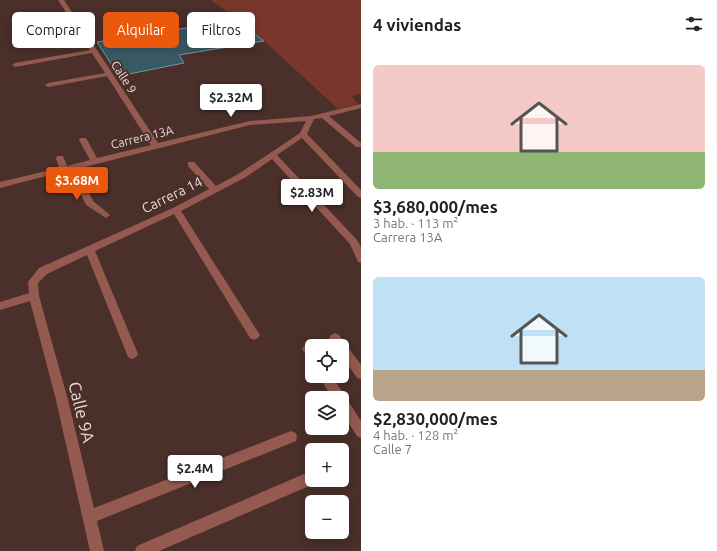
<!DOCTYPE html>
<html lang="es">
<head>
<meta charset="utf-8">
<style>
	:root { --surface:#fff; --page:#f2f2f2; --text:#222; --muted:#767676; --accent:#ea580c }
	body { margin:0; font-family:Ubuntu,sans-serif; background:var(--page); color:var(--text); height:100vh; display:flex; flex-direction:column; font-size:15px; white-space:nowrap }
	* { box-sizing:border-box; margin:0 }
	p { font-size:13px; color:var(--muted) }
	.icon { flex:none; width:22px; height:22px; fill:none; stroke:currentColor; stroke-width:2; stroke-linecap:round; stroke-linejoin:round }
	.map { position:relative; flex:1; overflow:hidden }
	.side { display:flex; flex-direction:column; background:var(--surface); width:356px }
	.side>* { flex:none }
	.top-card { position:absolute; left:12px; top:12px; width:289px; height:36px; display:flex; gap:8px }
	.fabs { position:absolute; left:305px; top:339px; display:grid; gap:8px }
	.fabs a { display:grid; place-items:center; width:44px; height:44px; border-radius:6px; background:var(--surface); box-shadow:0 2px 10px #0003; font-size:20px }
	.price { position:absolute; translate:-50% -34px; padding:0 9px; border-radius:4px; background:#fff; color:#222; font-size:13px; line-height:26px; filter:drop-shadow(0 1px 2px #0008) }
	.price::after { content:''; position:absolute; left:50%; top:24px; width:12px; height:9px; margin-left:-6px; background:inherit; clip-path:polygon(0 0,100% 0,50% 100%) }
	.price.active { background:var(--accent); color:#fff }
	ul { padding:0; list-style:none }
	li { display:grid; align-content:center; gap:8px; height:212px; padding:0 12px }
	li span { display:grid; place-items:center; height:124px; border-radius:6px; color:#555 }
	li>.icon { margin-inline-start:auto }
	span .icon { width:72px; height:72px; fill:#fffc; stroke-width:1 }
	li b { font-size:17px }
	h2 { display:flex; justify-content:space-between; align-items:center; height:48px; padding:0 12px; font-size:17px }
	.pill { padding:0 14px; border-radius:6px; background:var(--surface); box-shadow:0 2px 10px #0003; font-size:14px; line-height:36px }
	.pill.active { background:var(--accent); color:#fff }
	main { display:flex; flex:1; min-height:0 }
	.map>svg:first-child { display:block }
</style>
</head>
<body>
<main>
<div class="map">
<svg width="361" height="551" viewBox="0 0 361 551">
	<rect width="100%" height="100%" fill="#4a2f2a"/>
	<path fill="#79372b" d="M211 0H361V94L352 96 358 104 338 109 259 36Z"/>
	<path fill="#395964" stroke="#7496a1" d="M237 20 264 41 179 55 184 63 119 76 97 42Z"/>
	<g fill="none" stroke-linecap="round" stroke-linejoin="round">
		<g fill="#955a4f" fill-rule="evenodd">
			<path d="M58 0H64L158 143 250 121 311 116 361 104V108L329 116 361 143V147H356L322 118 314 119 307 134 361 190V198L358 197 302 138 277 155 357 240 361 247V263L358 262 350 244 272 159 246 177 181 211 258 332 260 335 258 338 254 340 250 338 174 214 95 251 138 354 136 357 132 359 128 357 87 255 47 274 38 283 39 296 68 400 94 508 291 431 296 433 297 437 296 441 97 521 104 551H90L56 400 30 301 0 310V302L29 293 28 282 39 268 173 208 209 189 188 166V162H194L216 186 240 173 300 133 306 121 250 125 77 169 93 201 110 215 106 218 86 205 69 170 0 188V182L59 168 56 158 57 156H63L67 166 90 160 79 140 80 138H86L97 158 151 145 107 76 48 87 45 85 48 83 105 73 92 53 15 67 12 65 15 63 90 50 81 35 18 45 15 43 18 41 79 32Z"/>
			<path d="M335 333 339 335 361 365V379L357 378 342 356V346H335L329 338 331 335Z"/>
			<path d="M308 344 312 346V360L308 358 302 349 304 346Z"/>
			<path d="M319 376H332L361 421V438L357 436 342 413V398H332Z"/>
			<path d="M304 474 309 476 311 481 309 486 159 551H135L137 546Z"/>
		</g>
	</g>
	<g text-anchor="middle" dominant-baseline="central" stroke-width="4" stroke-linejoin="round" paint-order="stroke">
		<g font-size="12" fill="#ebd9d5" stroke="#4a2f2a">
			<text transform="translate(124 77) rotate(57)">Calle 9</text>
			<text transform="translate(142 137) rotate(-14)">Carrera 13A</text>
		</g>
		<g font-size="14" fill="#ebd9d5" stroke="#4a2f2a">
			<text transform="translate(172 195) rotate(-26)">Carrera 14</text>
		</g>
		<g font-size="17" fill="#ebd9d5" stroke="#4a2f2a">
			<text transform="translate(82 412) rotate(76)">Calle 9A</text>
		</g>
	</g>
</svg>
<div class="fabs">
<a><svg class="icon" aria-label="locate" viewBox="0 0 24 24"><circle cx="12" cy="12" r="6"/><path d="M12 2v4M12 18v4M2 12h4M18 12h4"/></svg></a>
<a><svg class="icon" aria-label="layers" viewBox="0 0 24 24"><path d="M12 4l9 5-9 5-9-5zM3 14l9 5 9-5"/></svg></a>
<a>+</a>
<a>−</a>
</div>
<b class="price" style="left:231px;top:118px">$2.32M</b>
<b class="price active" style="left:77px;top:201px">$3.68M</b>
<b class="price" style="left:312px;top:213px">$2.83M</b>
<b class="price" style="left:195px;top:489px">$2.4M</b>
<div class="top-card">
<a class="pill">Comprar</a>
<a class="pill active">Alquilar</a>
<a class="pill">Filtros</a>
</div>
</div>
<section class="side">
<h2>4 viviendas<svg class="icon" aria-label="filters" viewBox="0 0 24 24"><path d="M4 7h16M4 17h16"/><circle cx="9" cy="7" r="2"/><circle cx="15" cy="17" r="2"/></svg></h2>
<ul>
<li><span style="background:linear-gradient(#f6c9c9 70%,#8fb573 0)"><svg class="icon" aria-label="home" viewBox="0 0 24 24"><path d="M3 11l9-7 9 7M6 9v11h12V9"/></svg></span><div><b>$3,680,000/mes</b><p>3 hab. · 113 m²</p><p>Carrera 13A</p></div></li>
<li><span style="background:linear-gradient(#bfe0f5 75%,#b9a48a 0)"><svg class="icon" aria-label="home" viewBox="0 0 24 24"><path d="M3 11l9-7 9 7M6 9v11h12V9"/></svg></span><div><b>$2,830,000/mes</b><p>4 hab. · 128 m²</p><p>Calle 7</p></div></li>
</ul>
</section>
</main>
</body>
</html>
